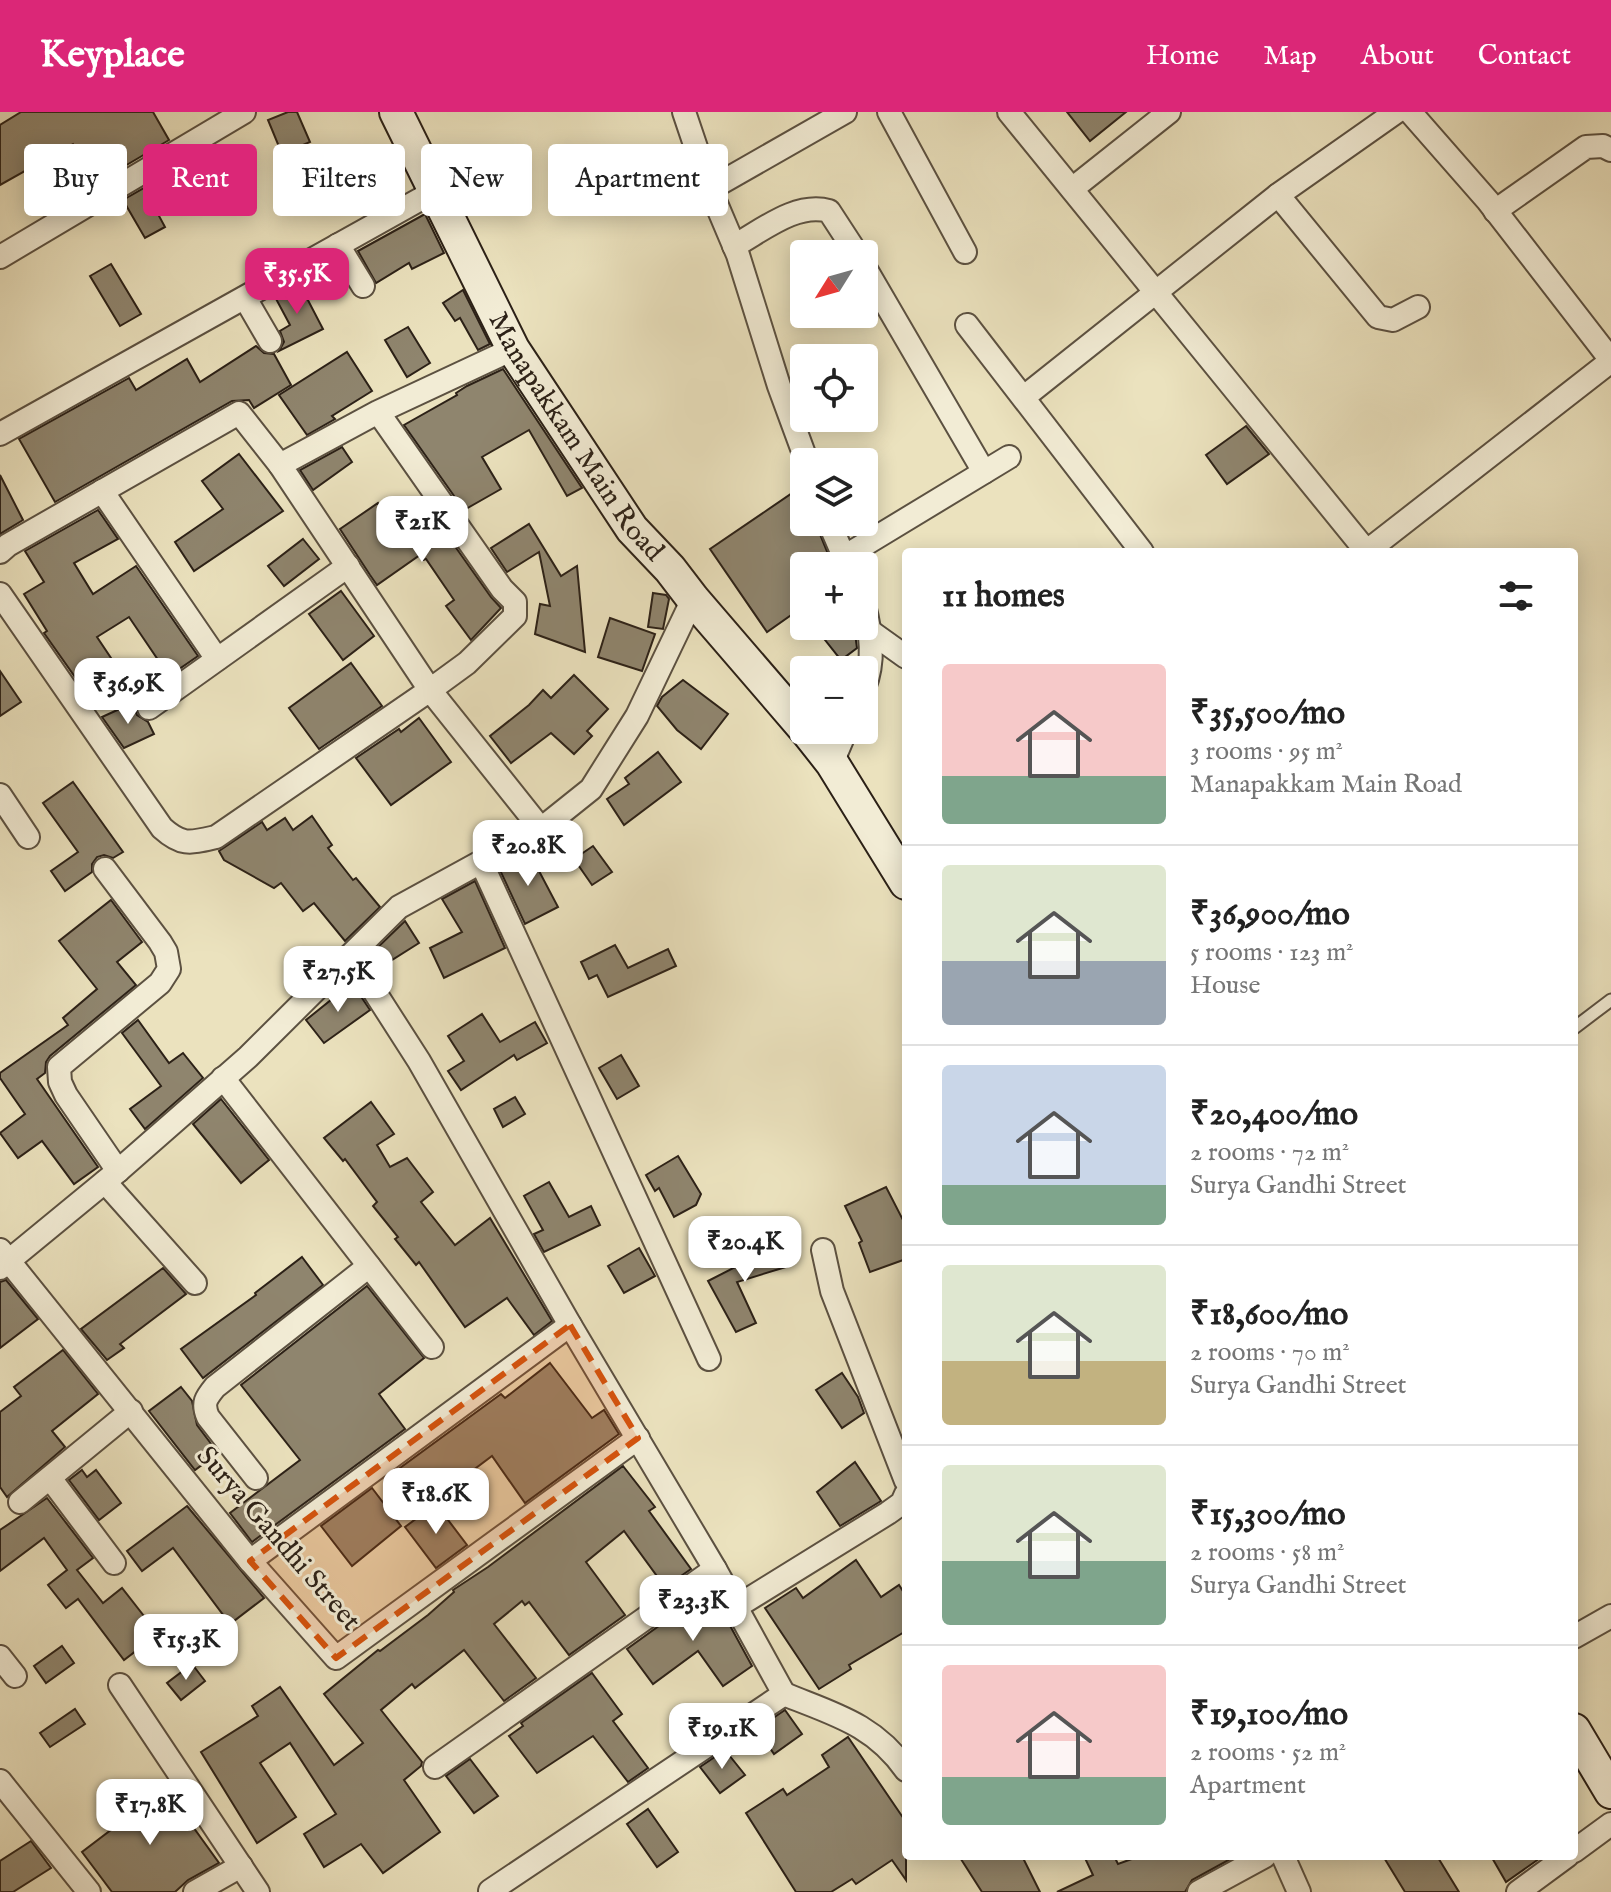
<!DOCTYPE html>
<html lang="en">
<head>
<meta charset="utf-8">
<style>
	:root { --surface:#fff; --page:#f6f6f6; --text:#222; --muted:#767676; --line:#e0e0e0; --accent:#db2777 }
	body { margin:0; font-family:"IM FELL English",serif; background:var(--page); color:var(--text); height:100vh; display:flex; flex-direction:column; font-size:30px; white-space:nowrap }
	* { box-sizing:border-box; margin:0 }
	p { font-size:26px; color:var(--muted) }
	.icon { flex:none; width:44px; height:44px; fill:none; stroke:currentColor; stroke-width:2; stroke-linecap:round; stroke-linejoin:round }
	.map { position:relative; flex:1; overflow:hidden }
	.sheet { position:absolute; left:902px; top:436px; width:676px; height:1312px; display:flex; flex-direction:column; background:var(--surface); border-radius:8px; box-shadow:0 4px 20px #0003 }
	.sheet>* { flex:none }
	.banner { position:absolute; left:24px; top:32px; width:758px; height:72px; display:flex; gap:16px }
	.needle { width:52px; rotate:233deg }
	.buttons { position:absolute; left:790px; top:128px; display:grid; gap:16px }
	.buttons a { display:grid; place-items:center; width:88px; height:88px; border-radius:8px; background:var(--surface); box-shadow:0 4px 20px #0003; font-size:40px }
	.price { position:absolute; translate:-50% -68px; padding:0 18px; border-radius:16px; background:#fff; color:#222; font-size:26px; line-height:52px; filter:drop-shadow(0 2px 4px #0008) }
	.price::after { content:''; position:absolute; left:50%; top:48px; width:24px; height:18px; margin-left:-12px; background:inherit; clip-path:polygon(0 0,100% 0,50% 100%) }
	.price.selected { background:var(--accent); color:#fff }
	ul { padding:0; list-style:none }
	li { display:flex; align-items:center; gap:24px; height:200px; padding:0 40px }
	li+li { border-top:2px solid var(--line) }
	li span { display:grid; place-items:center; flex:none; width:224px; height:160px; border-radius:8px; color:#555 }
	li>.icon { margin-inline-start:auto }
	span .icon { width:96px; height:96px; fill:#fffc; stroke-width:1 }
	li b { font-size:34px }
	h2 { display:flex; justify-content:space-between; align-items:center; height:96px; padding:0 40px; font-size:34px }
	.pill { padding:0 28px; border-radius:8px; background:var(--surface); box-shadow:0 4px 20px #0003; font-size:28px; line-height:72px }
	.pill.selected { background:var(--accent); color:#fff }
	header { display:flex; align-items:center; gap:48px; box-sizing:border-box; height:112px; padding:0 40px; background:var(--accent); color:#fff }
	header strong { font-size:38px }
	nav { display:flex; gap:44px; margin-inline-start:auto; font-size:28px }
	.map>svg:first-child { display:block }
</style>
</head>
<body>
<header>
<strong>Keyplace</strong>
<nav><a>Home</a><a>Map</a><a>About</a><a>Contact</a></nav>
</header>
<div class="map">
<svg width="1611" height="1780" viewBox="0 0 1611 1780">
	<rect width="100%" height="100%" fill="#ebe2be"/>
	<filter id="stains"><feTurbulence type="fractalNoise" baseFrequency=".0025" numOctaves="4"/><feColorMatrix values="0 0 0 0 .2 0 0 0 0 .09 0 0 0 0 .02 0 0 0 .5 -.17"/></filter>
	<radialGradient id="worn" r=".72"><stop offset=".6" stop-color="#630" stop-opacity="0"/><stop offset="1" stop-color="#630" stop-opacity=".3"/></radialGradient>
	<g fill="#8f856e" stroke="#2c2117" stroke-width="2">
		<path d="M21 0H153L169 28 96 71 73 32 0 73V13Z"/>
		<path d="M288 0H297L310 30 282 42 268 8Z"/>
		<path d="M1067 0H1126L1090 29Z"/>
		<path d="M144 76 165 115 145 126 123 88Z"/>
		<path d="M425 102 444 141 412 157 409 151 376 171 358 139Z"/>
		<path d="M111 152 141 202 120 214 90 164Z"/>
		<path d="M299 171 323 217 279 239 284 230 280 219 290 213 275 185Z"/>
		<path d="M463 178 490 232 478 238 460 206 455 209 443 191Z"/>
		<path d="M408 215 430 251 407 265 385 228Z"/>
		<path d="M256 234 264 241 274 242 291 273 254 296 249 288 232 289 55 390 19 327 129 266 136 278 187 247 200 270Z"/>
		<path d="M347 240 372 279 332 304 335 307 307 323 279 283Z"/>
		<path d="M503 257 582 376 567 384 529 318 482 345 501 377 464 398 404 313 457 283 456 281 467 274Z"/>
		<path d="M1246 314 1269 342 1227 372 1206 343Z"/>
		<path d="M342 335 352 350 313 378 300 358Z"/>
		<path d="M239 342 283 399 194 459 175 430 223 397 202 369Z"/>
		<path d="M0 363 23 408 0 422Z"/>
		<path d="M804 373V410H815L833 454H804V494L767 520 710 437Z"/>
		<path d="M378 391 404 429 437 409 491 485 501 496 471 528 446 494 454 488 426 447 423 448 420 443 377 473 370 463 340 417Z"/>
		<path d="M98 398 118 427 74 451 93 482 136 454 198 544 169 564 129 505 97 525 113 549 80 572 44 521 47 519 24 482 44 470 25 439Z"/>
		<path d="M529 412 561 464 577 454 585 540 535 522 540 492 550 494 539 440 507 460 491 436Z"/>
		<path d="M303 427 319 447 284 474 268 454Z"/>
		<path d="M341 479 374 524 343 548 309 502Z"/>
		<path d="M653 481 666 483 669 487 663 517 648 515Z"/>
		<path d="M610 506 655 522 642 559 598 545Z"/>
		<path d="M814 514H854L857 536 841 548Z"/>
		<path d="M351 551 382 594 319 637 289 596Z"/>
		<path d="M0 559 21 590 0 604Z"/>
		<path d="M574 563 608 597 587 619 592 624 574 642 551 621 511 651 490 624 529 593 543 578 551 586Z"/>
		<path d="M683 568 728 602 701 637 677 618 657 594 662 585Z"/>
		<path d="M137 589 135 597 137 603 148 610 154 622 124 636 102 605Z"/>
		<path d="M419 606 451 650 391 693 356 646 399 617 401 620Z"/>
		<path d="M658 640 681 670 624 713 607 687 629 672 625 666Z"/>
		<path d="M73 670 123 740 113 746 104 743 97 745 92 752V760L65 779 51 759 78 740 43 691Z"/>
		<path d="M312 704 332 733 328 736 353 768 356 766 380 795 345 829 314 791 303 799 281 771 274 776 224 748 219 739 262 710 267 718 285 706 293 718Z"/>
		<path d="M593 734 612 760 592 773 574 747Z"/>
		<path d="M529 740 558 795 525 812 499 756Z"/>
		<path d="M475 769 505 836 444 866 430 836 462 820 442 787Z"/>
		<path d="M111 788 142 830 117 850 136 873 50 944 46 950 45 961 37 967 98 1055 74 1072 42 1029 18 1046 0 1021 25 1002 0 966V961L68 913 63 906 97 877 59 829Z"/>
		<path d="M405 809 419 831 384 853 375 838Z"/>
		<path d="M615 833 628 856 668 837 676 854 608 885 597 863 589 867 581 850Z"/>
		<path d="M352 871 370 898 324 931 306 908Z"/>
		<path d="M482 902 500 930 535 910 547 931 517 948 514 943 461 978 448 959 464 949 448 924Z"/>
		<path d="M138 908 169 951 183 941 203 966 145 1017 130 997 161 974 122 921Z"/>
		<path d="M621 943 639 974 617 987 599 956Z"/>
		<path d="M515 985 525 1002 503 1015 494 997Z"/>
		<path d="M221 987 269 1048 241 1071 193 1012Z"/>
		<path d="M371 990 394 1022 377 1033 390 1055 407 1046 433 1080 421 1090 455 1133 490 1106 552 1209 534 1223 507 1186 465 1215 419 1150 416 1153 395 1127 398 1125 373 1094 377 1090 345 1047 343 1049 324 1026Z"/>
		<path d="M678 1044 701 1082 696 1093 674 1105 659 1076 655 1079 646 1063Z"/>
		<path d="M549 1070 569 1105 591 1094 600 1113 544 1140 534 1122 543 1118 524 1084Z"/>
		<path d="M886 1075 903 1108 906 1121V1147L870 1160 859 1131 862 1129 845 1094Z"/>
		<path d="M783 1133 789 1154 737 1170 756 1211 736 1220 708 1169 751 1147 750 1143Z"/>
		<path d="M639 1136 655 1164 624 1181 608 1154Z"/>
		<path d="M302 1145 323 1173 203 1266 181 1237 256 1183 255 1181Z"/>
		<path d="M163 1156 186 1182 120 1232 124 1236 107 1248 81 1217Z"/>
		<path d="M6 1168 38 1207 0 1236V1170Z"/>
		<path d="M367 1174 424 1246 379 1282 405 1317 252 1430 230 1401 300 1348 241 1273Z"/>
		<path d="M63 1238 98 1282 52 1319 65 1335 7 1385 0 1375V1300L21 1284 14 1275Z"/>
		<path d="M550 1251 592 1306 604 1298 619 1322 525 1391 492 1344 428 1392 400 1356 501 1282 505 1286Z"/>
		<path d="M842 1261 858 1285 864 1301 842 1316 816 1278Z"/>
		<path d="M181 1275 192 1289 197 1313 218 1341 195 1358 149 1299Z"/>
		<path d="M855 1350 881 1389 840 1414 817 1380Z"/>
		<path d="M623 1354 655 1395 649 1399 691 1457 665 1475 624 1419 586 1450 625 1503 569 1543 529 1490 525 1493 522 1489 494 1512 536 1566 504 1589 464 1538 415 1576 412 1572 381 1598 422 1650 421 1654 404 1668 440 1720 383 1761 361 1732 324 1755 304 1722 336 1702 290 1631 260 1651 296 1705 257 1731 201 1640 258 1604 252 1594 280 1575 334 1653 363 1631 324 1582 378 1538 380 1539 428 1503 454 1480 453 1478 488 1455Z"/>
		<path d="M82 1358 87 1365 96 1358 121 1391 99 1408 69 1368Z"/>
		<path d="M372 1376 401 1414 352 1454 321 1414Z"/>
		<path d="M47 1386 93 1446 77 1458 103 1491 122 1476 158 1522 124 1548 78 1487 66 1496 48 1473 67 1458 44 1426 0 1459V1418Z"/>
		<path d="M436 1392 467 1433 436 1456 405 1415Z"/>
		<path d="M187 1394 264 1486 230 1512 173 1436 142 1459 127 1439Z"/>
		<path d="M856 1448 881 1485 899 1473 906 1484V1519L849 1553 851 1557 819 1577 765 1496 796 1476 803 1486Z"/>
		<path d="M710 1477 752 1554 723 1574 698 1539 653 1572 627 1537Z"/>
		<path d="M62 1534 74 1551 46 1571 34 1554Z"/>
		<path d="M192 1552 205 1569 181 1588 167 1571Z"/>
		<path d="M592 1561 622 1602 613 1609 648 1656 628 1670 593 1624 537 1661 509 1624 523 1614 521 1611Z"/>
		<path d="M75 1597 85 1612 50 1635 40 1621Z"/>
		<path d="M785 1598 802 1622 774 1642 757 1617Z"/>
		<path d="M848 1625 906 1710V1768L892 1748 856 1772 852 1767 831 1780H796L746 1701 783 1677 787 1683 829 1655 822 1643Z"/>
		<path d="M725 1638 745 1663 720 1681 700 1655Z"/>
		<path d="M470 1647 498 1684 474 1701 446 1664Z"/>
		<path d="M160 1669 219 1751 188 1768 175 1780H112L82 1740 120 1711 113 1701Z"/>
		<path d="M648 1697 678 1740 657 1755 627 1712Z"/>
		<path d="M31 1729 51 1756 13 1780H0V1749Z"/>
		<path d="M959 1744H1022L1040 1780H982Z"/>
		<path d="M1084 1744H1114L1118 1752 1140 1744H1236L1192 1768 1185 1780H1057L1093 1763Z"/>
		<path d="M1383 1744H1437L1459 1780H1405Z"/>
		<path d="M1491 1744H1543L1506 1770Z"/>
	</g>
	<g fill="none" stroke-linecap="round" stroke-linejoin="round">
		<g stroke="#5c5141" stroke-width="15">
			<path id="lane" d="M1574 916 1611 888"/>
		</g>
		<g stroke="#5c5141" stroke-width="26">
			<g id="street">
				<path d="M684 0 710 77 738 143 779 274 807 350"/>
				<path d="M889 0 965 140"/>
				<path d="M1009 0 1367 440"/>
				<path d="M1410 0 1488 89 1611 248"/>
				<path d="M710 77 845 0"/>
				<path d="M1072 77 1169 0"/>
				<path d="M1278 83 1378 205 1393 208 1418 195"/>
				<path d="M1495 99 1586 35 1603 34 1611 38"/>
				<path d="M338 133 363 174"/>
				<path d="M734 134C763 118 796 90 829 99L857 142"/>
				<path d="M0 145 244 0"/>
				<path d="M864 154 984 360"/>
				<path d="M245 186 270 229"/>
				<path d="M967 213 1142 440"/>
				<path d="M1024 285 1278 83 1396 0"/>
				<path d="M378 300 502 477 515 490V504L467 551 430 578 280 353 378 300 513 237"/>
				<path d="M0 322 435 79"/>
				<path d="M102 379 217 547"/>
				<path d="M829 410 848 454"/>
				<path d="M0 440 8 433 239 301 280 353"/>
				<path d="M1366 440 1611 249"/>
				<path d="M844 445 1009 345"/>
				<path d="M0 482 162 716C182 734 190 731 216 725L430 578 541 717 591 677 637 604 693 487"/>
				<path d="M864 493C871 521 875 549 864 576"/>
				<path d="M871 520 906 545"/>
				<path d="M149 596 348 454"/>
				<path d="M832 651 846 618"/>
				<path d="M0 683 28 725"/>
				<path d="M481 750 709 1247"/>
				<path d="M105 757 160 830 166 840 169 857 160 871 59 955 60 970 66 983 118 1059"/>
				<path d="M351 843 419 949 570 1213 715 1457 784 1582 490 1779"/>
				<path d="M223 966 432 1235"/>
				<path d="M105 1070 195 1171"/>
				<path d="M0 1138 250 1449 336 1546 638 1326"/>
				<path d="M823 1138 832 1179 906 1369"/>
				<path d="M0 1156 118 1059 248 945 399 795 541 717"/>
				<path d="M50 1366 114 1451"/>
				<path d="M256 1366 208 1305C202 1291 206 1286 215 1275L369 1154"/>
				<path d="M20 1390 131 1299"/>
				<path d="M250 1449 570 1213"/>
				<path d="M736 1495 888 1401 902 1391 906 1382"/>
				<path d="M1574 1525 1611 1504"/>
				<path d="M0 1545 15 1564"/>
				<path d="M120 1573 258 1780"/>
				<path d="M784 1582C833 1602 874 1612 906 1658"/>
				<path d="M435 1655 715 1457"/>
				<path d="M0 1669 89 1780"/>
				<path d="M1574 1739 1611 1712"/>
				<path d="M1283 1744 1299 1780"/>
				<path d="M195 1780 241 1754"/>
				<path d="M1199 1780 1265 1744"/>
				<path d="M1518 1780 1567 1744"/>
			</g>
		</g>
		<g stroke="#2c2117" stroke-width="36">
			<g id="secondary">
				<path id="s1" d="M396 0 513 237 632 417 670 457 693 487 804 616"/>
				<path d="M806 618 832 651 906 771"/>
				<path d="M1574 1618 1611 1680"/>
			</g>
		</g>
		<use href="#lane" stroke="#f2ecd5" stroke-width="11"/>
		<use href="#street" stroke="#f2ecd5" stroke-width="22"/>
		<use href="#secondary" stroke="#f2ecd5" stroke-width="32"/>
	</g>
	<path fill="#d5530d" fill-opacity="0.2" stroke="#d5530d" stroke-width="6" stroke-dasharray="16 10" stroke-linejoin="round" d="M570 1213 638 1326 336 1546 250 1449Z"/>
	<g text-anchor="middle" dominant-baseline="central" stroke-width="6" stroke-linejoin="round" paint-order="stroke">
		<g font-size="28" fill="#2c2117" stroke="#f2ecd5">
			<text stroke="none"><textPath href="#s1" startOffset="372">Manapakkam Main Road</textPath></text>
			<text transform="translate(278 1427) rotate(49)">Surya Gandhi Street</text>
		</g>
	</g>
	<rect width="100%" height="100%" filter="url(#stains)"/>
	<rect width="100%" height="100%" fill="url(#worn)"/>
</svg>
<div class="buttons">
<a><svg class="needle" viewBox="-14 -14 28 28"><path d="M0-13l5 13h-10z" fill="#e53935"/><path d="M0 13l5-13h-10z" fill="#767676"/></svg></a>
<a><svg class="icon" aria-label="locate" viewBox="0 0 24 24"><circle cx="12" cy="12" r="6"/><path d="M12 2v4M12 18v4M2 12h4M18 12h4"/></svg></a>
<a><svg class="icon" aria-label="layers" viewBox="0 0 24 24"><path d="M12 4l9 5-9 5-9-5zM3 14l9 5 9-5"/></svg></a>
<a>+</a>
<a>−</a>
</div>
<b class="price selected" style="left:297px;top:204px">₹35.5K</b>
<b class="price" style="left:422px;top:452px">₹21K</b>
<b class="price" style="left:128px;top:614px">₹36.9K</b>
<b class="price" style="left:528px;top:776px">₹20.8K</b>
<b class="price" style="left:338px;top:902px">₹27.5K</b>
<b class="price" style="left:745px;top:1172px">₹20.4K</b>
<b class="price" style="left:436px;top:1424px">₹18.6K</b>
<b class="price" style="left:693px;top:1531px">₹23.3K</b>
<b class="price" style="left:186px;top:1570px">₹15.3K</b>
<b class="price" style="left:722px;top:1659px">₹19.1K</b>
<b class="price" style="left:150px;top:1735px">₹17.8K</b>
<div class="banner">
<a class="pill">Buy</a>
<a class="pill selected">Rent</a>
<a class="pill">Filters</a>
<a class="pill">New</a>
<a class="pill">Apartment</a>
</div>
<section class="sheet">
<h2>11 homes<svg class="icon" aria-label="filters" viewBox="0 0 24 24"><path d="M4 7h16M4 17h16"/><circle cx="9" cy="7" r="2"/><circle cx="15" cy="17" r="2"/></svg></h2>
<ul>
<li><span style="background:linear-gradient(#f6c9c9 70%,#7fa58c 0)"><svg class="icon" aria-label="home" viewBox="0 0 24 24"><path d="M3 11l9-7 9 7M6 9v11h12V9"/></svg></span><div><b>₹35,500/mo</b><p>3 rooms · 95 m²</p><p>Manapakkam Main Road</p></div></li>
<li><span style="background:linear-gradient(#dfe7d0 60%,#9aa5b1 0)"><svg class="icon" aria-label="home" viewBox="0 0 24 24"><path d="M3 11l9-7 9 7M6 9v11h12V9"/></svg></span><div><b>₹36,900/mo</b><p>5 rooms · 123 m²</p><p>House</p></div></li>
<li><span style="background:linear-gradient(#c9d6e8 75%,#7fa58c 0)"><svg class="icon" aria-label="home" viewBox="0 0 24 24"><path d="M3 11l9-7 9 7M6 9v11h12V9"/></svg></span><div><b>₹20,400/mo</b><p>2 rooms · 72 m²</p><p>Surya Gandhi Street</p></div></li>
<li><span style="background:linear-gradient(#dfe7d0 60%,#c2b280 0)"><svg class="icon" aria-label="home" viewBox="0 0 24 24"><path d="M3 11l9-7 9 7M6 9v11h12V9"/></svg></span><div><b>₹18,600/mo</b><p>2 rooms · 70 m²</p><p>Surya Gandhi Street</p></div></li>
<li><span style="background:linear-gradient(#dfe7d0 60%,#7fa58c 0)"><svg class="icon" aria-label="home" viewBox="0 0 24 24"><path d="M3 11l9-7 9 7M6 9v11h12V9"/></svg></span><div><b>₹15,300/mo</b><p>2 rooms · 58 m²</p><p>Surya Gandhi Street</p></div></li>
<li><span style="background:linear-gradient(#f6c9c9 70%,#7fa58c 0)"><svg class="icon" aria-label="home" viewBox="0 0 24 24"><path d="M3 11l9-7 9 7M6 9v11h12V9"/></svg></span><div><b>₹19,100/mo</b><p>2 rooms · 52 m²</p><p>Apartment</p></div></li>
</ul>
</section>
</div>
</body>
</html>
